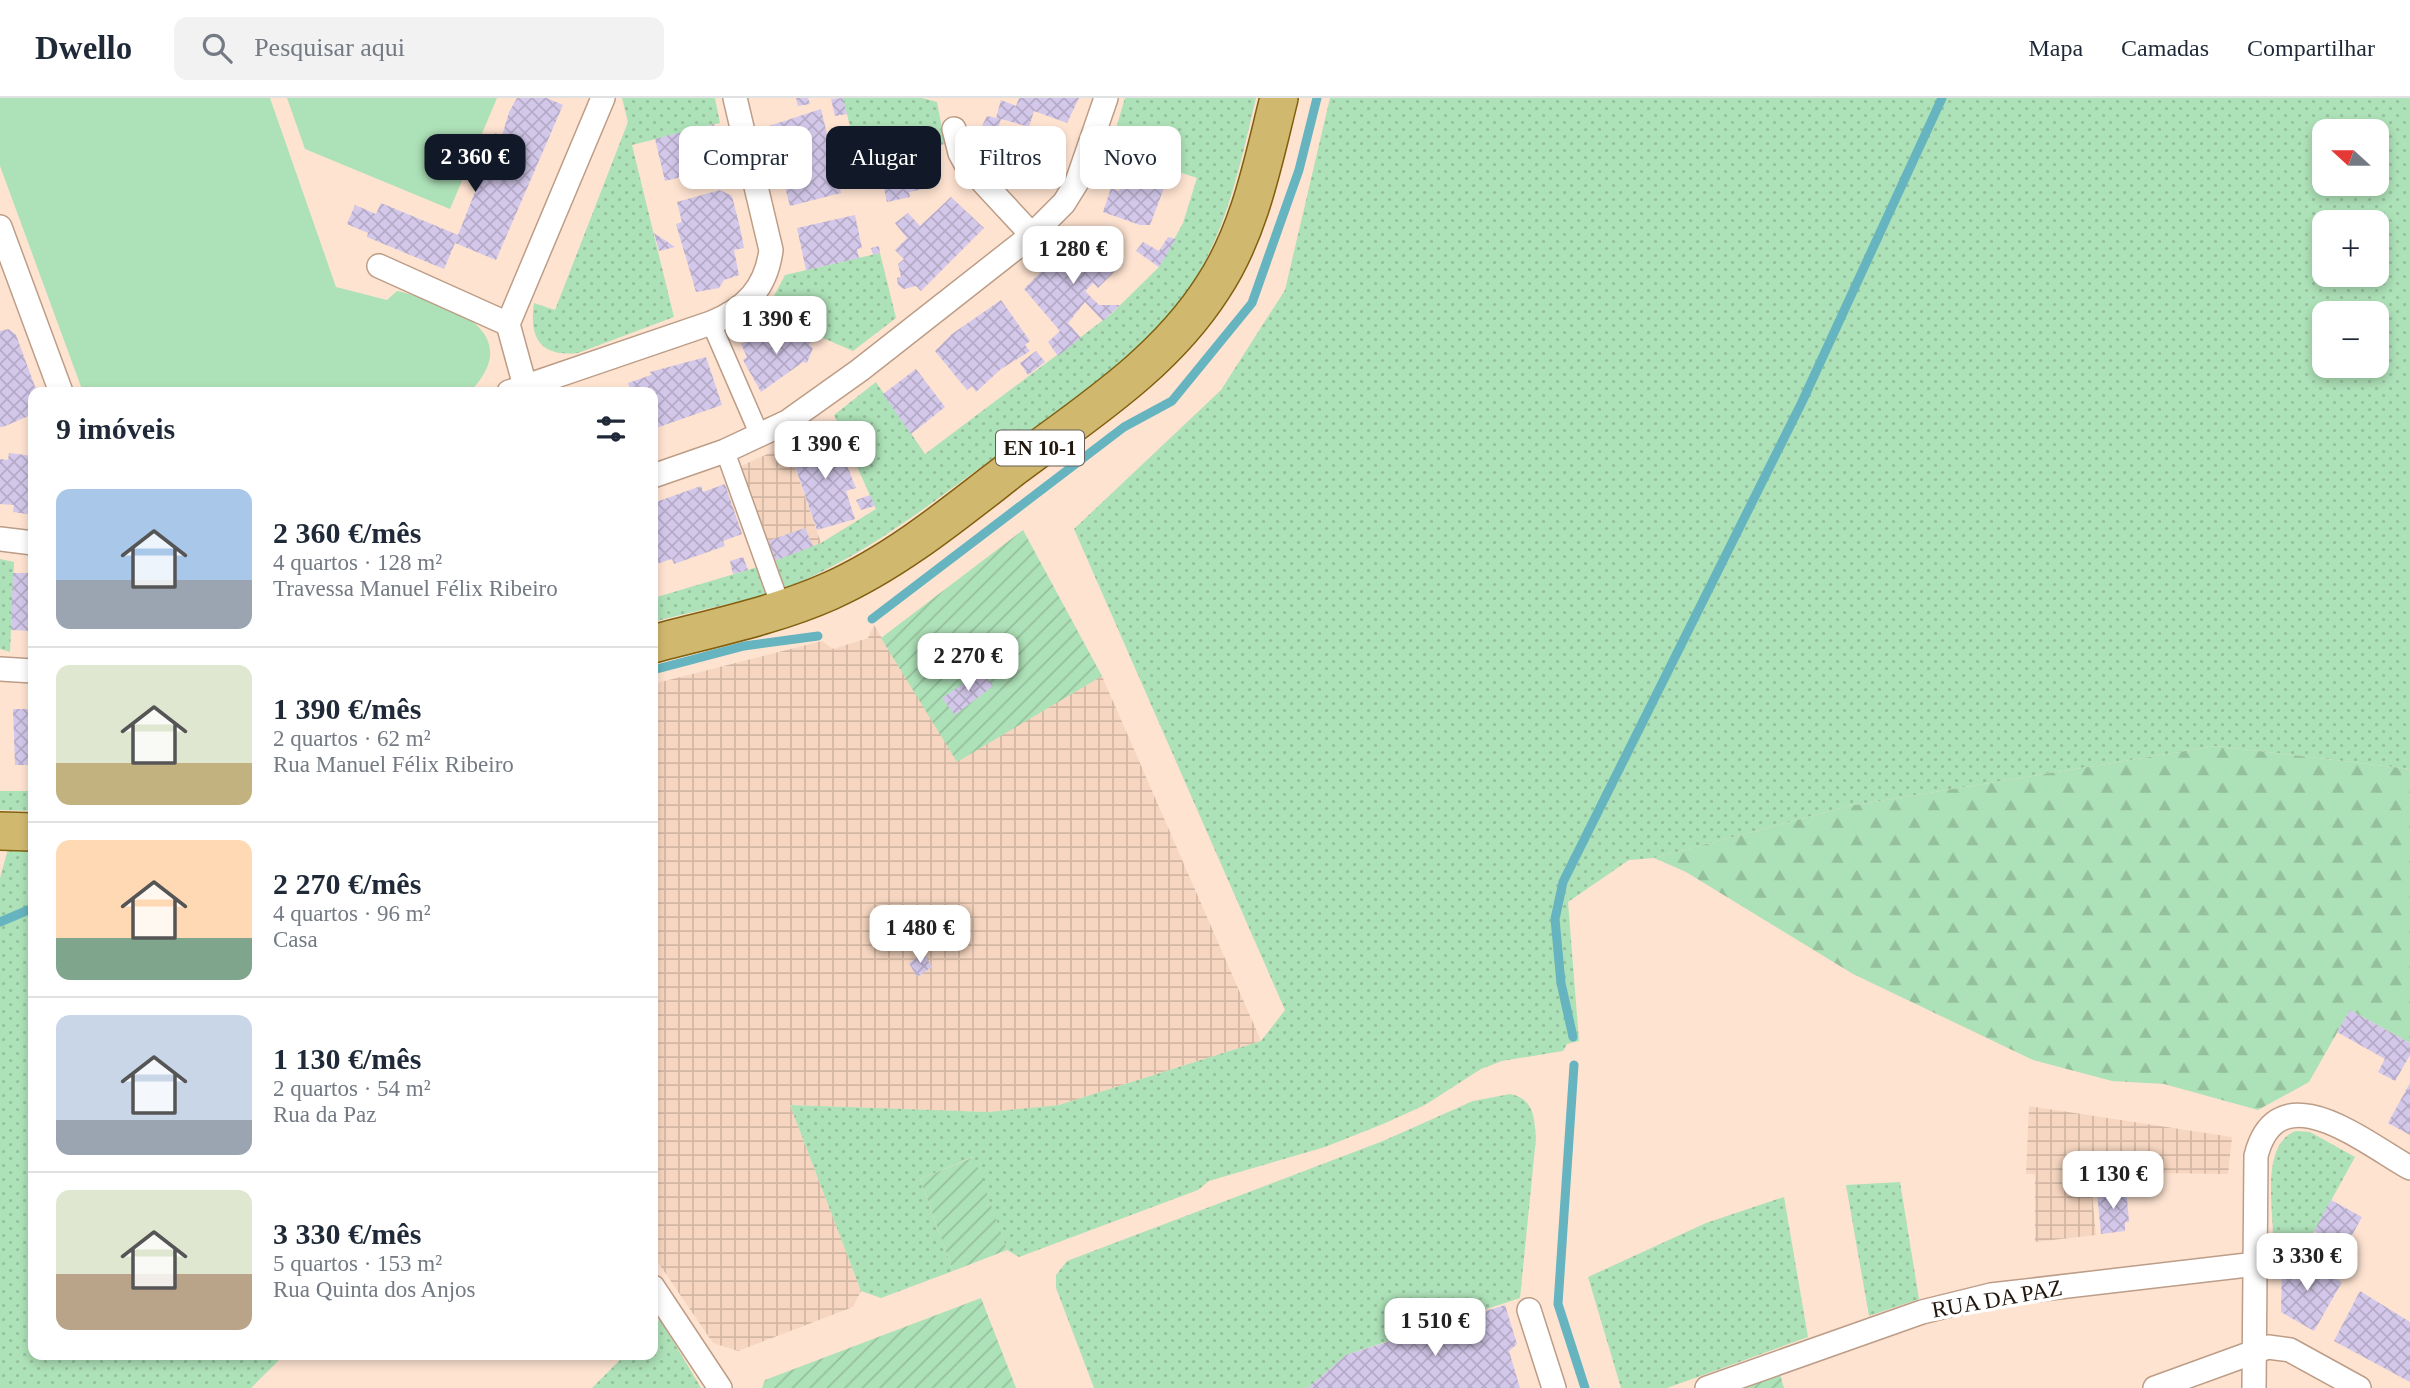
<!DOCTYPE html>
<html lang="pt">
<head>
<meta charset="utf-8">
<style>
	:root { --surface:#fff; --page:#f2f2f3; --text:#1f2937; --muted:#747a83; --line:#e0e1e3; --accent:#111827 }
	body { margin:0; font-family:Georgia,serif; background:var(--page); color:var(--text); height:100vh; display:flex; flex-direction:column; font-size:26px; white-space:nowrap }
	* { box-sizing:border-box; margin:0 }
	p { font-size:23px; color:var(--muted) }
	.icon { flex:none; width:38px; height:38px; fill:none; stroke:currentColor; stroke-width:2; stroke-linecap:round; stroke-linejoin:round }
	.map { position:relative; flex:1; overflow:hidden }
	.details { position:absolute; left:28px; top:289px; width:630px; height:973px; display:flex; flex-direction:column; background:var(--surface); border-radius:14px; box-shadow:0 4px 10px #0003 }
	.details>* { flex:none }
	.hud { position:absolute; left:679px; top:28px; width:665px; height:63px; display:flex; gap:14px }
	.needle { width:46px; rotate:291deg }
	.fabs { position:absolute; left:2312px; top:21px; display:grid; gap:14px }
	.fabs a { display:grid; place-items:center; width:77px; height:77px; border-radius:14px; background:var(--surface); box-shadow:0 4px 10px #0003; font-size:35px }
	.price { position:absolute; translate:-50% -60px; padding:0 16px; border-radius:14px; background:#fff; color:#222; font-size:23px; line-height:46px; filter:drop-shadow(0 2px 4px #0008) }
	.price::after { content:''; position:absolute; left:50%; top:42px; width:21px; height:16px; margin-left:-10px; background:inherit; clip-path:polygon(0 0,100% 0,50% 100%) }
	.price.selected { background:var(--accent); color:#fff }
	ul { padding:0; list-style:none }
	li { display:flex; align-items:center; gap:21px; height:175px; padding:0 28px }
	li+li { border-top:2px solid var(--line) }
	li span { display:grid; place-items:center; flex:none; width:196px; height:140px; border-radius:14px; color:#555 }
	li>.icon { margin-inline-start:auto }
	span .icon { width:84px; height:84px; fill:#fffc; stroke-width:1 }
	li b { font-size:30px }
	h2 { display:flex; justify-content:space-between; align-items:center; height:84px; padding:0 28px; font-size:30px }
	.tag { padding:0 24px; border-radius:14px; background:var(--surface); box-shadow:0 4px 10px #0003; font-size:24px; line-height:63px }
	.tag.selected { background:var(--accent); color:#fff }
	header { display:flex; align-items:center; gap:42px; box-sizing:border-box; height:98px; padding:0 35px; background:var(--surface); border-bottom:2px solid var(--line) }
	header strong { font-size:33px }
	nav { display:flex; gap:38px; margin-inline-start:auto; font-size:24px }
	.search { width:490px; height:63px; background:var(--page); display:flex; align-items:center; gap:18px; box-sizing:border-box; padding:0 24px; border-radius:14px; color:var(--muted); font-size:26px }
	.map>svg:first-child { display:block }
</style>
</head>
<body>
<header>
<strong>Dwello</strong>
<div class="search"><svg class="icon" aria-label="search" viewBox="0 0 24 24"><circle cx="10" cy="10" r="6"/><path d="M15 15l6 6"/></svg>Pesquisar aqui</div>
<nav><a>Mapa</a><a>Camadas</a><a>Compartilhar</a></nav>
</header>
<div class="map">
<svg width="2410" height="1290" viewBox="0 0 2410 1290">
	<defs>
		<pattern id="industrial-grid" width="8" height="8" patternUnits="userSpaceOnUse" patternTransform="scale(1.75)"><rect width="8" height="8" fill="#f6d6c0"/><path d="M0 4h8M4 0v8" fill="none" stroke="#d3b7a4"/></pattern>
		<pattern id="grass-dots" width="8" height="8" patternUnits="userSpaceOnUse" patternTransform="scale(1.75)"><rect width="8" height="8" fill="#ade1b7"/><path d="M2 2h.1M6 6h.1" fill="none" stroke="#95c09c" stroke-width="1.8" stroke-linecap="round"/></pattern>
		<pattern id="forest-firs" width="22" height="20" patternUnits="userSpaceOnUse" patternTransform="scale(1.75)"><rect width="22" height="20" fill="#ade1b7"/><path d="M5 1l3.5 6h-7zM16 11l3.5 6h-7z" fill="#95c09c"/></pattern>
		<pattern id="garden-furrows" width="10" height="10" patternUnits="userSpaceOnUse" patternTransform="scale(1.75)"><rect width="10" height="10" fill="#ade1b7"/><path d="M-1 1l2-2M0 10L10 0M9 11l2-2" fill="none" stroke="#95c09c"/></pattern>
		<pattern id="building-cross-hatch" width="8" height="8" patternUnits="userSpaceOnUse" patternTransform="scale(1.75)"><rect width="8" height="8" fill="#d3c8ea"/><path d="M0 0l8 8M0 8l8-8" fill="none" stroke="#b5abc8"/></pattern>
	</defs>
	<rect width="100%" height="100%" fill="#fee3d1"/>
	<g fill="url(#industrial-grid)">
		<path d="M787 347 821 445 772 464 739 369Z"/>
		<path d="M874 527 957 663 1102 578 1261 943 1059 1007 988 1014 790 1007 861 1193 853 1209 738 1253 713 1245 653 1157V586L822 543 833 551 868 540Z"/>
		<path d="M2029 1008 2232 1039 2228 1076 2090 1074 2096 1137 2035 1144V1076H2026Z"/>
	</g>
	<g fill="url(#grass-dots)" fill-rule="evenodd">
		<path d="M622 0H715L720 25 632 47 674 219 578 255C540 259 529 240 534 205L555 212 628 24Z"/>
		<path d="M843 0H922L937 4 945 46 859 65Z"/>
		<path d="M1125 0H1256C1241 63 1228 129 1193 184 1149 256 1067 306 1000 355 941 398 882 445 815 477 768 501 704 510 653 524V489L657 499 761 468 821 445 876 411 834 317 876 284 925 356 1110 217 1159 169 1183 125 1197 80 1110 51Z"/>
		<path d="M1330 0H2410V671L2216 648 1849 708 1654 760 1629 762 1568 804 1579 943 1567 946 1563 953 1502 963 1481 971 1425 1007 1383 1026 1325 1049 1209 1083 1198 1092 1019 1159 1007 1152 973 1059 920 1081 953 1173 881 1200 861 1193 790 1007 988 1014 1059 1007 1261 943 1285 912 1074 431 1221 292 1285 192ZM2324 33H2376V86H2324ZM2324 124H2376V177H2324ZM2324 215H2376V268H2324Z"/>
		<path d="M880 155 896 220 853 253 765 215 785 177Z"/>
		<path d="M0 461 14 464 10 554 0 551Z"/>
		<path d="M0 693H33V713L0 712Z"/>
		<path d="M8 751 33 752V1256L284 1257 251 1290H0V780Z"/>
		<path d="M1510 996C1534 1001 1534 1018 1536 1040L1520 1200 1346 1257 1308 1290H1094L1056 1190V1177L1067 1163 1383 1043 1473 1003Z"/>
		<path d="M2296 1033 2310 1034 2355 1059 2311 1139H2273C2273 1109 2261 1045 2296 1033Z"/>
		<path d="M1900 1084 1919 1201 1869 1218 1846 1087Z"/>
		<path d="M1784 1099 1808 1239 1667 1290H1621L1588 1179 1706 1125Z"/>
		<path d="M660 1221 701 1290H592L625 1257 653 1256V1229Z"/>
	</g>
	<path fill="url(#forest-firs)" d="M2216 648 2410 671V945L2350 912 2309 984 2258 1012 2164 986 2112 983 2033 962 1853 876 1686 774 1654 760 1849 708Z"/>
	<g fill="#ade1b7">
		<path d="M0 0H270L336 189 387 202 397 193C448 205 528 233 470 294H83L0 68Z"/>
		<path d="M287 0H497L450 111 305 51Z"/>
	</g>
	<g fill="url(#garden-furrows)">
		<path d="M1023 432 1102 578 957 664 881 540Z"/>
		<path d="M974 1059 1007 1152 953 1173 920 1081Z"/>
		<path d="M981 1200 1016 1290H762L765 1282Z"/>
		<path d="M1780 1276 1784 1290H1739Z"/>
	</g>
	<g fill="none" stroke-linecap="round" stroke-linejoin="round">
		<g stroke="#66b4bf" stroke-width="9">
			<path d="M872 521 1124 329 1172 303 1252 205 1299 72 1317 0"/>
			<path d="M653 572 744 548 818 538"/>
			<path d="M0 824 33 810"/>
			<path d="M1573 939 1561 885 1555 821 1563 784 1802 304 1942 0"/>
			<path d="M1574 967 1558 1206 1585 1290"/>
		</g>
	</g>
	<g fill="url(#building-cross-hatch)">
		<path d="M517 0H547L563 7 496 162 455 145 444 171 367 139 368 135 347 126 355 107 376 116 381 105 458 137 481 79 493 56 488 54 495 35 502 38 509 14Z"/>
		<path d="M796 0H808L810 6 798 8Z"/>
		<path d="M843 0 847 16 835 18 831 1Z"/>
		<path d="M1019 0H1079L1067 25 1034 13 1029 29 1001 21 998 31 982 28 987 18 996 20 1001 2 1016 8Z"/>
		<path d="M821 11 841 95 790 108 769 28Z"/>
		<path d="M714 26 725 68 665 83 655 41Z"/>
		<path d="M1029 29 1063 38 1060 46 1063 47 1053 86 1025 78 1026 76 1008 71 1009 65 994 61 1002 31 1026 37Z"/>
		<path d="M856 50 859 65 848 68 844 53Z"/>
		<path d="M927 50 937 83 921 86 923 91 909 94 910 99 887 104 883 86 888 85 882 60Z"/>
		<path d="M1131 72 1167 82 1150 127H1140L1103 114 1111 90 1119 93 1124 77Z"/>
		<path d="M720 92 732 98 741 134 744 150 734 152 739 177 724 182 719 190 696 194 676 126 682 124 677 104Z"/>
		<path d="M951 99 984 130 921 193 916 188 904 191 898 187 897 180 901 179 898 166 904 161 895 152 907 140 895 125 908 115 920 128Z"/>
		<path d="M855 117 862 150 857 151 859 160 806 172 797 130Z"/>
		<path d="M1090 133 1122 166 1098 190 1093 185 1085 193 1099 207H1120L1103 223 1085 204 1068 225 1081 240 1058 258 1048 244 1060 233 1024 191 1080 134 1085 139Z"/>
		<path d="M654 135 675 149 659 153Z"/>
		<path d="M1168 139 1176 141 1159 169 1136 153 1143 144 1159 153Z"/>
		<path d="M879 148 880 155 873 157 871 150Z"/>
		<path d="M1001 202 1030 243 1025 247 1030 253 1001 271 976 294 972 288 967 292 935 253 952 236Z"/>
		<path d="M768 229 797 242 801 231 814 237 809 247 813 250 807 265 803 264 761 294 743 262 747 259 741 246 766 234Z"/>
		<path d="M9 231 16 237 37 294H33V316L3 329H0V233Z"/>
		<path d="M1036 253 1045 264 1028 277 1020 265Z"/>
		<path d="M706 259 722 307 653 331V294H631L628 285 651 277 650 274Z"/>
		<path d="M916 271 945 309 911 336 883 296Z"/>
		<path d="M833 333 856 390 846 393 855 421 817 432 790 354 812 347 810 341Z"/>
		<path d="M9 355 33 358V417L13 414 14 407 0 406V361L8 362Z"/>
		<path d="M725 386 742 436 723 443 725 448 674 466 672 461 653 467V411L658 409 656 404 701 388 703 394Z"/>
		<path d="M870 397 875 408 861 412 856 402Z"/>
		<path d="M805 430 813 448 772 464 765 444Z"/>
		<path d="M743 459 748 472 733 476 730 463Z"/>
		<path d="M13 475H33V533L11 532Z"/>
		<path d="M982 573 993 588 955 617 942 600Z"/>
		<path d="M13 611H33V667H15Z"/>
		<path d="M924 855 932 869 917 879 909 865Z"/>
		<path d="M2350 912 2410 945V957L2395 983 2378 974 2385 961 2337 934Z"/>
		<path d="M2410 985V1037L2388 1025Z"/>
		<path d="M2126 1090 2129 1124H2125V1133L2101 1136 2097 1094Z"/>
		<path d="M2331 1102 2362 1119 2345 1150 2314 1133Z"/>
		<path d="M2317 1166V1171L2342 1184 2314 1233 2281 1214 2282 1167Z"/>
		<path d="M2360 1193 2410 1224V1284L2334 1243Z"/>
		<path d="M1505 1207 1517 1246 1509 1253 1520 1290H1308L1346 1257Z"/>
	</g>
	<g fill="none" stroke-linecap="round" stroke-linejoin="round">
		<g stroke="#bc9d87" stroke-width="21">
			<g id="pedestrian">
				<path d="M711 225 760 338"/>
				<path d="M725 353 776 495"/>
			</g>
		</g>
		<g stroke="#bc9d87" stroke-width="26">
			<g id="minor">
				<path d="M954 31 960 55 966 66 1032 137"/>
				<path d="M0 129 61 294"/>
				<path d="M379 168 508 226"/>
				<path d="M525 288 508 226 603 0"/>
				<path d="M509 294 711 225C746 211 766 190 771 152L735 0"/>
				<path d="M653 378 725 353 787 324 860 272 1032 137 1064 105 1077 84 1106 0"/>
				<path d="M0 441 33 445"/>
				<path d="M0 571 33 573"/>
				<path d="M653 1189 720 1290"/>
				<path d="M1529 1212 1554 1290"/>
				<path d="M1707 1290 1922 1214 1991 1197 2256 1166"/>
				<path d="M2155 1290 2268 1249 2290 1252 2359 1290"/>
				<path d="M2254 1290 2256 1058C2278 972 2365 1045 2410 1070"/>
			</g>
		</g>
		<g stroke="#80600f" stroke-width="40">
			<g id="primary">
				<path d="M653 546C712 530 774 518 830 493 897 463 956 414 1014 369 1086 315 1164 266 1213 189 1250 133 1263 64 1279 0"/>
				<path d="M0 733 33 734"/>
			</g>
		</g>
		<use href="#pedestrian" stroke="#fff" stroke-width="18"/>
		<use href="#minor" stroke="#fff" stroke-width="23"/>
		<use href="#primary" stroke="#d1b86f" stroke-width="37"/>
	</g>
	<g text-anchor="middle" dominant-baseline="central" stroke-width="7" stroke-linejoin="round" paint-order="stroke">
		<rect fill="#fff" stroke="#645d57" stroke-width="2" x="996" y="332.5" width="88" height="35" rx="5"/>
		<g font-size="21" font-weight="bold" fill="#22170f">
			<text x="1040" y="350">EN 10-1</text>
		</g>
		<g font-size="23" fill="#22170f" stroke="#fff">
			<text transform="translate(1997 1201) rotate(-10)">RUA DA PAZ</text>
		</g>
	</g>
</svg>
<div class="fabs">
<a><svg class="needle" viewBox="-14 -14 28 28"><path d="M0-13l5 13h-10z" fill="#e53935"/><path d="M0 13l5-13h-10z" fill="#747a83"/></svg></a>
<a>+</a>
<a>−</a>
</div>
<b class="price selected" style="left:475px;top:96px">2 360 €</b>
<b class="price" style="left:1073px;top:188px">1 280 €</b>
<b class="price" style="left:776px;top:258px">1 390 €</b>
<b class="price" style="left:825px;top:383px">1 390 €</b>
<b class="price" style="left:968px;top:595px">2 270 €</b>
<b class="price" style="left:920px;top:867px">1 480 €</b>
<b class="price" style="left:2113px;top:1113px">1 130 €</b>
<b class="price" style="left:2307px;top:1195px">3 330 €</b>
<b class="price" style="left:1435px;top:1260px">1 510 €</b>
<div class="hud">
<a class="tag">Comprar</a>
<a class="tag selected">Alugar</a>
<a class="tag">Filtros</a>
<a class="tag">Novo</a>
</div>
<section class="details">
<h2>9 imóveis<svg class="icon" aria-label="filters" viewBox="0 0 24 24"><path d="M4 7h16M4 17h16"/><circle cx="9" cy="7" r="2"/><circle cx="15" cy="17" r="2"/></svg></h2>
<ul>
<li><span style="background:linear-gradient(#a9c7e8 65%,#9aa5b1 0)"><svg class="icon" aria-label="home" viewBox="0 0 24 24"><path d="M3 11l9-7 9 7M6 9v11h12V9"/></svg></span><div><b>2 360 €/mês</b><p>4 quartos · 128 m²</p><p>Travessa Manuel Félix Ribeiro</p></div></li>
<li><span style="background:linear-gradient(#dfe7d0 70%,#c2b280 0)"><svg class="icon" aria-label="home" viewBox="0 0 24 24"><path d="M3 11l9-7 9 7M6 9v11h12V9"/></svg></span><div><b>1 390 €/mês</b><p>2 quartos · 62 m²</p><p>Rua Manuel Félix Ribeiro</p></div></li>
<li><span style="background:linear-gradient(#ffd9b3 70%,#7fa58c 0)"><svg class="icon" aria-label="home" viewBox="0 0 24 24"><path d="M3 11l9-7 9 7M6 9v11h12V9"/></svg></span><div><b>2 270 €/mês</b><p>4 quartos · 96 m²</p><p>Casa</p></div></li>
<li><span style="background:linear-gradient(#c9d6e8 75%,#9aa5b1 0)"><svg class="icon" aria-label="home" viewBox="0 0 24 24"><path d="M3 11l9-7 9 7M6 9v11h12V9"/></svg></span><div><b>1 130 €/mês</b><p>2 quartos · 54 m²</p><p>Rua da Paz</p></div></li>
<li><span style="background:linear-gradient(#dfe7d0 60%,#b9a48a 0)"><svg class="icon" aria-label="home" viewBox="0 0 24 24"><path d="M3 11l9-7 9 7M6 9v11h12V9"/></svg></span><div><b>3 330 €/mês</b><p>5 quartos · 153 m²</p><p>Rua Quinta dos Anjos</p></div></li>
</ul>
</section>
</div>
</body>
</html>
